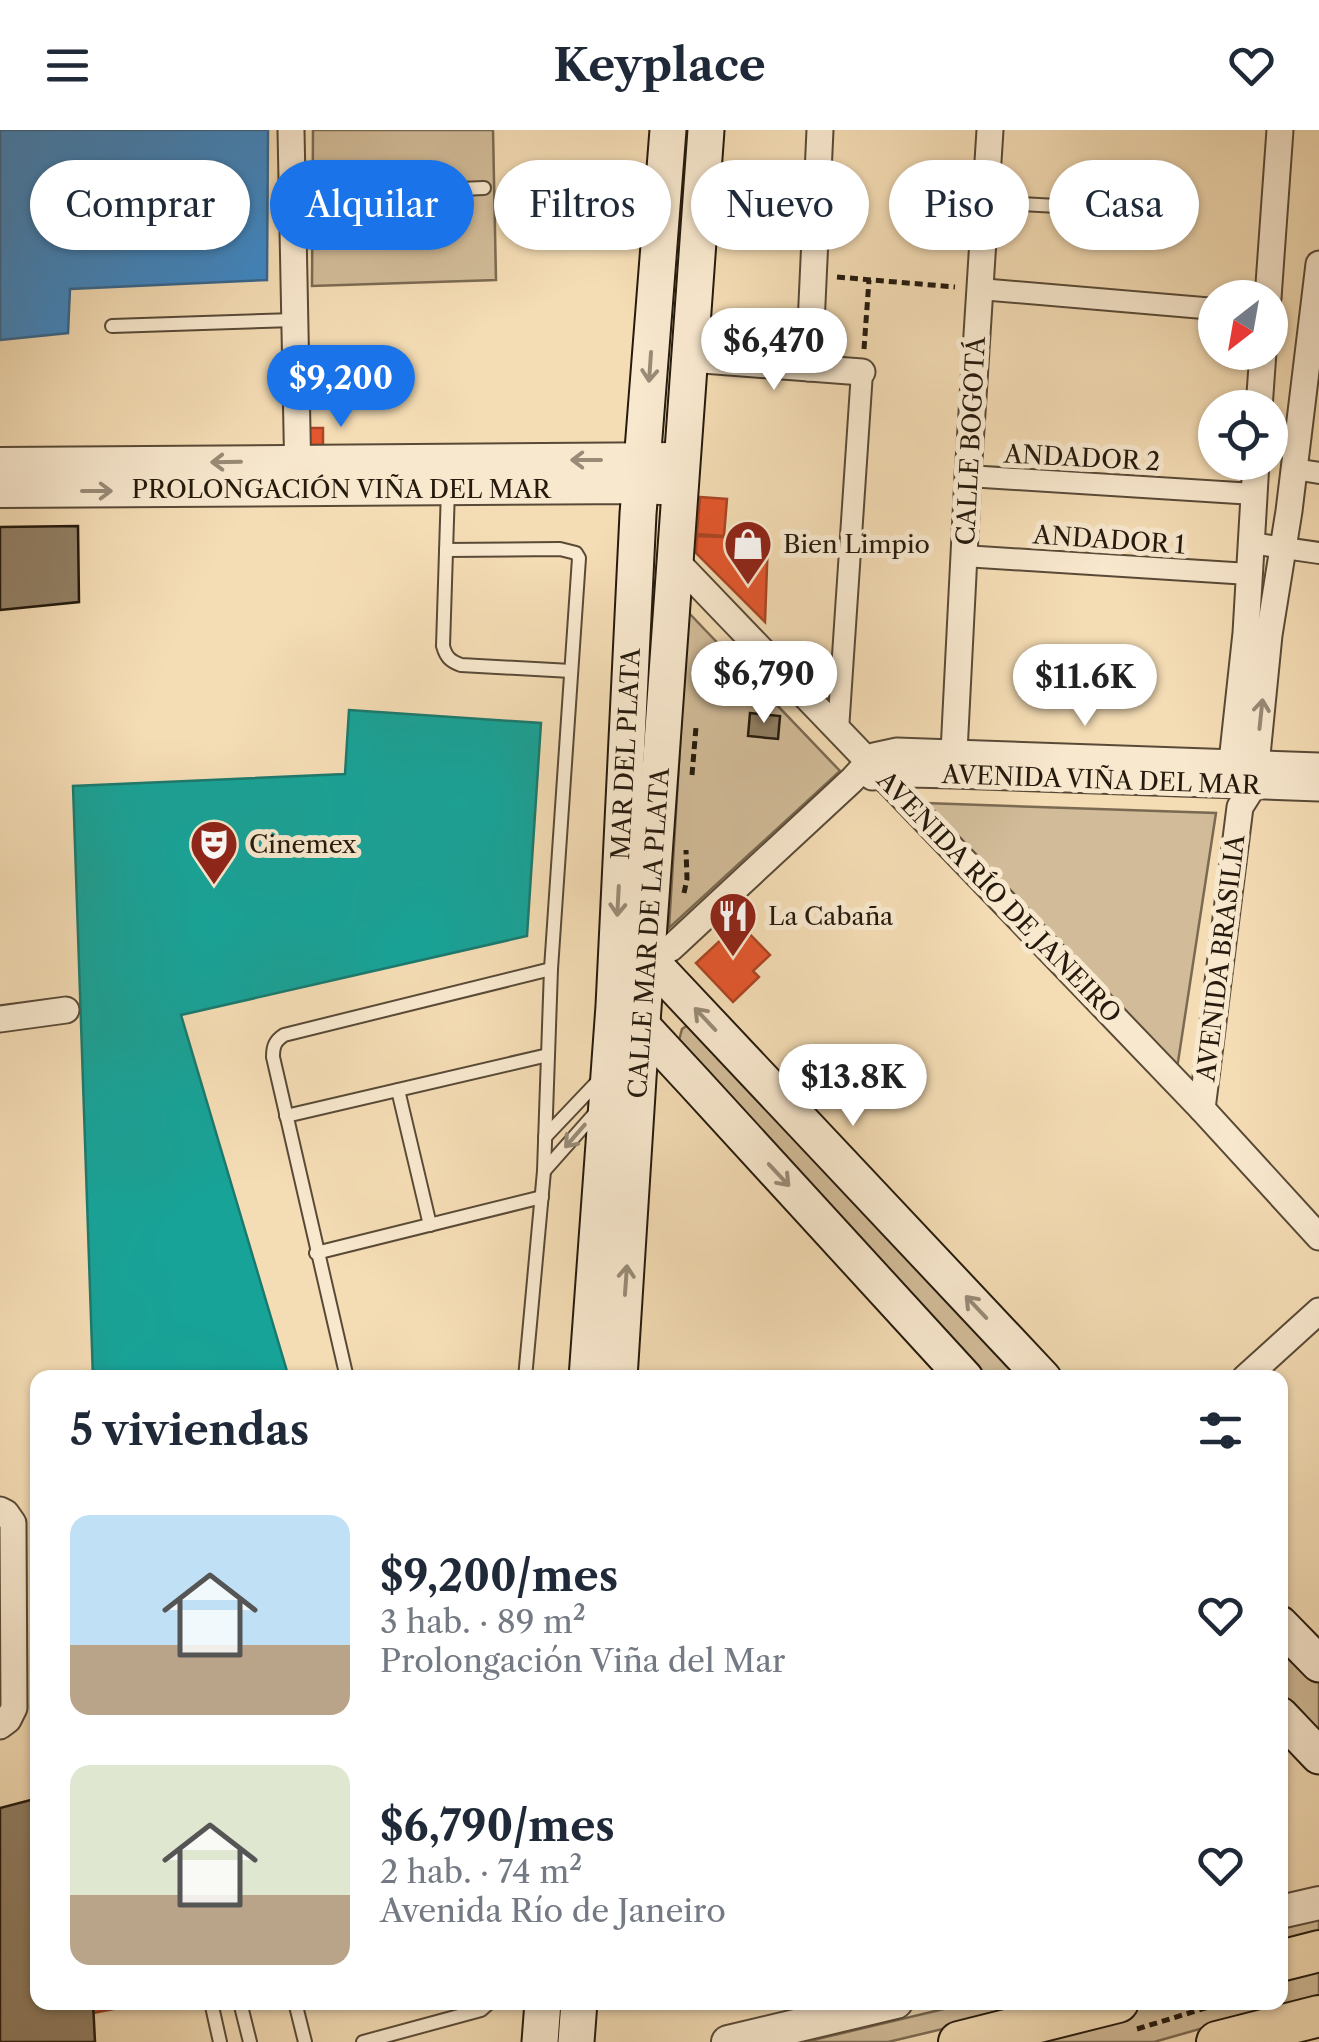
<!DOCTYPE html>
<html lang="es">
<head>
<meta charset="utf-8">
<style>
	:root { --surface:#fff; --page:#f2f2f3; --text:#1f2937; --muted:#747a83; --accent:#1a73e8 }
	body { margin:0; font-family:"Libre Caslon Text",serif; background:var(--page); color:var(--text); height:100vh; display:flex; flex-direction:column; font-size:38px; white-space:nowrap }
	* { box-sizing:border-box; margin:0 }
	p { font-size:32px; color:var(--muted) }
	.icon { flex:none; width:55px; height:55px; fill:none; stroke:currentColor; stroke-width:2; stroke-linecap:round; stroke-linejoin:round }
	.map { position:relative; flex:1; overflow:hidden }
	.drawer { position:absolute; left:30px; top:1240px; width:1258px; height:640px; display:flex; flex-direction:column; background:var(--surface); border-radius:20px; box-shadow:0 2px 8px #0004 }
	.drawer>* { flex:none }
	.top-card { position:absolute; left:30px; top:30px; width:1260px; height:90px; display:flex; gap:20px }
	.needle { width:65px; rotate:211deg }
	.buttons { position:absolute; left:1198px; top:150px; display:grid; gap:20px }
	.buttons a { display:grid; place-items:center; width:90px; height:90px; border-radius:50%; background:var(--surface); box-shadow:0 2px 8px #0004; font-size:50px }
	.price { position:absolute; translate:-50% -85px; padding:0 22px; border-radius:35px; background:#fff; color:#222; font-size:32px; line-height:65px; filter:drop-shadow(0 2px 5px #0008) }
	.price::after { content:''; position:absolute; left:50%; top:60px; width:30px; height:22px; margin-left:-15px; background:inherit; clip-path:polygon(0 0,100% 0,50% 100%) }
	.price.selected { background:var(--accent); color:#fff }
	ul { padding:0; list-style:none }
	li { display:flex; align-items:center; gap:30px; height:250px; padding:0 40px }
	li span { display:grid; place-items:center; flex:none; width:280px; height:200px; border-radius:20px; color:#555 }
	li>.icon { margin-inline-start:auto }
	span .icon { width:120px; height:120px; fill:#fffc; stroke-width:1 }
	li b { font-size:42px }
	h2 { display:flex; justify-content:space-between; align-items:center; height:120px; padding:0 40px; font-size:42px }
	.chip { padding:0 35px; border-radius:45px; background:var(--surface); box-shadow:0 2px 8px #0004; font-size:35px; line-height:90px }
	.chip.selected { background:var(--accent); color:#fff }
	header { display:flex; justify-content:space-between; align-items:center; height:130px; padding:0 40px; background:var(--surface); font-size:45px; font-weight:700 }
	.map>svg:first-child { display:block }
</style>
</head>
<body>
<header><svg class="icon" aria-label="menu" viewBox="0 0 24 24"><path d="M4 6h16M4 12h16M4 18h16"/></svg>Keyplace<svg class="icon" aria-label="heart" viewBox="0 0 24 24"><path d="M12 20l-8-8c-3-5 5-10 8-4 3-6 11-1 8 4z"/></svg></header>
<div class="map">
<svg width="1319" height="1912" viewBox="0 0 1319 1912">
	<rect width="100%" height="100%" fill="#f4dcb4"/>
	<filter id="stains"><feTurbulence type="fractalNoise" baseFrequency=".002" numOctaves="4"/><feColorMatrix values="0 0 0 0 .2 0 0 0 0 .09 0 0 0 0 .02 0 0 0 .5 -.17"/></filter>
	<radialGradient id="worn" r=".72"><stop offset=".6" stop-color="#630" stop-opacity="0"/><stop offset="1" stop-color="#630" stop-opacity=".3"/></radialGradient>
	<g fill="#d1bb98" stroke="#7b6a52" stroke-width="2.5">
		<path d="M313 0H493L496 150 312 156Z"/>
		<path d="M688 482 840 641 669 798Z"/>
		<path d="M925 673 1216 683 1176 945Z"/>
		<path d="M692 892 1025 1247H985L678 914 682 899Z"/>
		<path d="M1280 1513 1319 1553V1607L1280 1566Z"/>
		<path d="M1319 1788V1808L1280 1818V1798Z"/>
		<path d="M1319 1835V1865L1154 1912H997L1161 1873 1280 1872V1844Z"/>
		<path d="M969 1873H1052L888 1912H805Z"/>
	</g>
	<g fill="#e4572e" stroke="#ab4524" stroke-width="2.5">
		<rect x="306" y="298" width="17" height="17"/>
		<path d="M700 367 727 369 724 406 697 404Z"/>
		<path d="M697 406 768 409 765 492 696 423Z"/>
		<path d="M739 793 770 825 753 841 759 847 733 872 696 833Z"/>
		<path d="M93 1872H150L93 1883Z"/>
	</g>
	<path fill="#3f88c5" stroke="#37678e" stroke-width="2.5" d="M0 0H268L267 150 70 159 68 203 0 210Z"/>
	<path fill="#17a398" stroke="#1b7a6e" stroke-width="2.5" d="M349 580 541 593 527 806 181 885 289 1248H93L73 656 345 644Z"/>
	<g fill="#917f64" stroke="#251a0d" stroke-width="2.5">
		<path d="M78 396 79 472 0 480V397Z"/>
		<path d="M750 583 780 586 778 609 748 606Z"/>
		<path d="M38 1668V1872H93L95 1912H0V1678Z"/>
	</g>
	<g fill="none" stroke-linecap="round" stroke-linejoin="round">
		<g stroke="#594a37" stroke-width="16">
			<g id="service">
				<path d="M292 66 484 58"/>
				<path d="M986 72 1094 78"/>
				<path d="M112 196 294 190"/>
				<path d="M448 359 443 516C446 527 450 531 461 535L571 541"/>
				<path d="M446 420 560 419 576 423 579 428 551 839 544 1041 525 1248"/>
				<path d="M398 960 430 1095"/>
				<path d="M286 986 548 925"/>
				<path d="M545 1007 600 949"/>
				<path d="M544 1041 598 980"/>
				<path d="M316 1123 542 1067"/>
				<path d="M347 1248 273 927C273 916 275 911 284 905L551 839"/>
				<path d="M211 1872 220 1912"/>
				<path d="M240 1872 250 1912"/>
				<path d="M295 1872 305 1912"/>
				<path d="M363 1912 481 1880 490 1872"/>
			</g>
		</g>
		<g stroke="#594a37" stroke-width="24">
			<g id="pedestrian">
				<path d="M980 159 1215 179"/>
				<path d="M1294 339 1319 343"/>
				<path d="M968 346 1254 364"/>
				<path d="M1251 413 1319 423"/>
				<path d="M964 426 1249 444"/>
				<path d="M838 600 862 242"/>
			</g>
		</g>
		<g stroke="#594a37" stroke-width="29">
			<g id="minor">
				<path d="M291 0 298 350"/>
				<path d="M1268 168 1280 0"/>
				<path d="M690 229 862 242"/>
				<path d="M809 238 820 0"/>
				<path d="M1259 278 1263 222"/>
				<path d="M676 431 1202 979 1319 1107"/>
				<path d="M954 622 968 346 990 0"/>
				<path d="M872 647 910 644 953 645 1319 658"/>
				<path d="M1230 650 1246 503 1256 332"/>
				<path d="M646 832 671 818 852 650 874 626 897 621 1319 636"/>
				<path d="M0 889 66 880"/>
				<path d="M1202 979 1240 677 1254 655 1269 505 1289 381 1319 134"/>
				<path d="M1245 1248 1319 1181"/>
				<path d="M0 1380 6 1383 13 1393 14 1578 8 1590 0 1596"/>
			</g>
		</g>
		<g stroke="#594a37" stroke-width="36">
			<g id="tertiary">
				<path d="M0 334 683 329"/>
				<path d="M0 361 640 357 681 359"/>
				<path d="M1280 1782 1319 1773"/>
				<path d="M728 1912 896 1872"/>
			</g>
		</g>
		<g stroke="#251a0d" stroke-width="39">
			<g id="secondary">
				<path d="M633 828 646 832 661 842 1043 1248"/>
				<path d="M631 888 643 897 693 951 965 1248"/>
				<path d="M587 1248 614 876 638 384 668 0"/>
				<path d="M619 1248 638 948 706 0"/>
				<path d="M1280 1494 1319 1534"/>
				<path d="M1280 1585 1319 1626"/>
				<path d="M540 1912 543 1872"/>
				<path d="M576 1912 579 1872"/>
			</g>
		</g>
		<g stroke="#251a0d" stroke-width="44">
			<g id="primary">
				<path d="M1280 1831 1319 1821"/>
				<path d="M959 1912 1118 1872"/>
				<path d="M1217 1912 1319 1886"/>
			</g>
		</g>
		<g stroke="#251a0d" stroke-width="5" stroke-dasharray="8 5" stroke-linecap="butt">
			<path d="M837 147 955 157"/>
			<path d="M864 219 869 150"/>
			<path d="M692 645 696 597"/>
			<path d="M684 763 687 749 686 720"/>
			<path d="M1137 1899 1225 1872"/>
		</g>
		<use href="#service" stroke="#f8e8ce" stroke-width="12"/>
		<use href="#pedestrian" stroke="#f8e8ce" stroke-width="20"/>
		<use href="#minor" stroke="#f8e8ce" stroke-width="25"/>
		<use href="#tertiary" stroke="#f8e8ce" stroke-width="32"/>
		<use href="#secondary" stroke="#f8e8ce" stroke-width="35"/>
		<use href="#primary" stroke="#f4dcb4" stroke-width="40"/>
	</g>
	<defs><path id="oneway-shaft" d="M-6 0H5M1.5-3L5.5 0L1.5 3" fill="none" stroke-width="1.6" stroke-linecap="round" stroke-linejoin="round" transform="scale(2.5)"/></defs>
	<g stroke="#998b77">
		<use href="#oneway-shaft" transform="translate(650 237) rotate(94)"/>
		<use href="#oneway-shaft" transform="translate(586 330) rotate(180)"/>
		<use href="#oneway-shaft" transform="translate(226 332) rotate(179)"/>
		<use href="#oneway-shaft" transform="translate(97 361)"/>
		<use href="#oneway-shaft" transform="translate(1261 584) rotate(-84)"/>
		<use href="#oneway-shaft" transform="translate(618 771) rotate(93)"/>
		<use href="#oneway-shaft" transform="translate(705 889) rotate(-133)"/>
		<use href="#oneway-shaft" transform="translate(575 1006) rotate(131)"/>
		<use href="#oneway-shaft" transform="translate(779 1045) rotate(47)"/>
		<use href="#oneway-shaft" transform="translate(626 1150) rotate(-86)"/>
		<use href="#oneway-shaft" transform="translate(976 1177) rotate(-133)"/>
	</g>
	<defs>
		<g id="shop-pin" transform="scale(2.5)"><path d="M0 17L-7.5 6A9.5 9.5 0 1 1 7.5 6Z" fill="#8f2418" stroke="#f8e8ce"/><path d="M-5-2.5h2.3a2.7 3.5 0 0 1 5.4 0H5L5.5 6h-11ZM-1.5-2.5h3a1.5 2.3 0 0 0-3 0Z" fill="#fff"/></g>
		<g id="theatre-pin" transform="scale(2.5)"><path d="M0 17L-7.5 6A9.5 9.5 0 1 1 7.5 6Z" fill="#8f2418" stroke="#f8e8ce"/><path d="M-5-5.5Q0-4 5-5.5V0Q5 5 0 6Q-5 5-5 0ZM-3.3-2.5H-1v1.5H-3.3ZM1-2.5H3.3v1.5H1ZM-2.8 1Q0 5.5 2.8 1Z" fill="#fff"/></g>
		<g id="restaurant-pin" transform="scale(2.5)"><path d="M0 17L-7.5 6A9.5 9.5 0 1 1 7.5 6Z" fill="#8f2418" stroke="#f8e8ce"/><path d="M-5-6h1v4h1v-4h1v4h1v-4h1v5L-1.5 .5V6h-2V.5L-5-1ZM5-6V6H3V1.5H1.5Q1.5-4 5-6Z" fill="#fff"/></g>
	</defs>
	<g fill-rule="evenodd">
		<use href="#shop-pin" x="748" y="414"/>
		<use href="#theatre-pin" x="214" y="714"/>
		<use href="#restaurant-pin" x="733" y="786"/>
	</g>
	<g text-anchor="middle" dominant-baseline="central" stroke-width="10" stroke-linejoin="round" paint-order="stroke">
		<g font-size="25" fill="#251a0d" stroke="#f8e8ce">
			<text transform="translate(971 311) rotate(-87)">CALLE BOGOTÁ</text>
			<text transform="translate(1082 328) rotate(3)">ANDADOR 2</text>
			<text x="341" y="359">PROLONGACIÓN VIÑA DEL MAR</text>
			<text transform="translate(1109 410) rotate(4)">ANDADOR 1</text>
			<text transform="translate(626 624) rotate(-87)">MAR DEL PLATA</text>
			<text transform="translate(1101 650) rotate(2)">AVENIDA VIÑA DEL MAR</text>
			<text transform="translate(999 767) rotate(46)">AVENIDA RÍO DE JANEIRO</text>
			<text transform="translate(649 803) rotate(-86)">CALLE MAR DE LA PLATA</text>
			<text transform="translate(1221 828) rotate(-83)">AVENIDA BRASILIA</text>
		</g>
		<g font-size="25" fill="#251a0d" stroke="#f8e8ce" text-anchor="start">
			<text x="783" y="414">Bien Limpio</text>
			<text x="249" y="714">Cinemex</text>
			<text x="768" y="786">La Cabaña</text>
		</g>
	</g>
	<rect width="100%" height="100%" filter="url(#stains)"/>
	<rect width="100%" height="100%" fill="url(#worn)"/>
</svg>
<div class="buttons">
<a><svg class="needle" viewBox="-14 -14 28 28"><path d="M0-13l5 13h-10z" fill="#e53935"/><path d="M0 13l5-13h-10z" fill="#747a83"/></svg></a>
<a><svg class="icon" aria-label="locate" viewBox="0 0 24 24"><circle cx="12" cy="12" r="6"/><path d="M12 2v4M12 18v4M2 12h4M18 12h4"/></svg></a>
</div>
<b class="price" style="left:774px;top:263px">$6,470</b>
<b class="price selected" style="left:341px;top:300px">$9,200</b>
<b class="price" style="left:764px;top:596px">$6,790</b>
<b class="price" style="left:1085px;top:599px">$11.6K</b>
<b class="price" style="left:853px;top:999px">$13.8K</b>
<div class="top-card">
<a class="chip">Comprar</a>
<a class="chip selected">Alquilar</a>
<a class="chip">Filtros</a>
<a class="chip">Nuevo</a>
<a class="chip">Piso</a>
<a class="chip">Casa</a>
</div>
<section class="drawer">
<h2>5 viviendas<svg class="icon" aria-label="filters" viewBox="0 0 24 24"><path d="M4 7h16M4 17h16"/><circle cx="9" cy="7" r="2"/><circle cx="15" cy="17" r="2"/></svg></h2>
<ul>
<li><span style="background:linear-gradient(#bfe0f5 65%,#b9a48a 0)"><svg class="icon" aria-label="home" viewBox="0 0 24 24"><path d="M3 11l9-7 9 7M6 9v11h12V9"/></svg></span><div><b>$9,200/mes</b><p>3 hab. · 89 m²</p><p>Prolongación Viña del Mar</p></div><svg class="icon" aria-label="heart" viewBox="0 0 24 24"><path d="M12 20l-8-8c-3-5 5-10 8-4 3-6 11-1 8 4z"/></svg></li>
<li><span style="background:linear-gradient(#dfe7d0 65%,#b9a48a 0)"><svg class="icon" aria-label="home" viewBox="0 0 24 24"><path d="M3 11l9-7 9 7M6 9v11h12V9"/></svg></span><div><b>$6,790/mes</b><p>2 hab. · 74 m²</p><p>Avenida Río de Janeiro</p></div><svg class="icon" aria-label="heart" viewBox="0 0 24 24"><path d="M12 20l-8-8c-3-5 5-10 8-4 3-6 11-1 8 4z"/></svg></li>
</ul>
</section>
</div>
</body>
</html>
